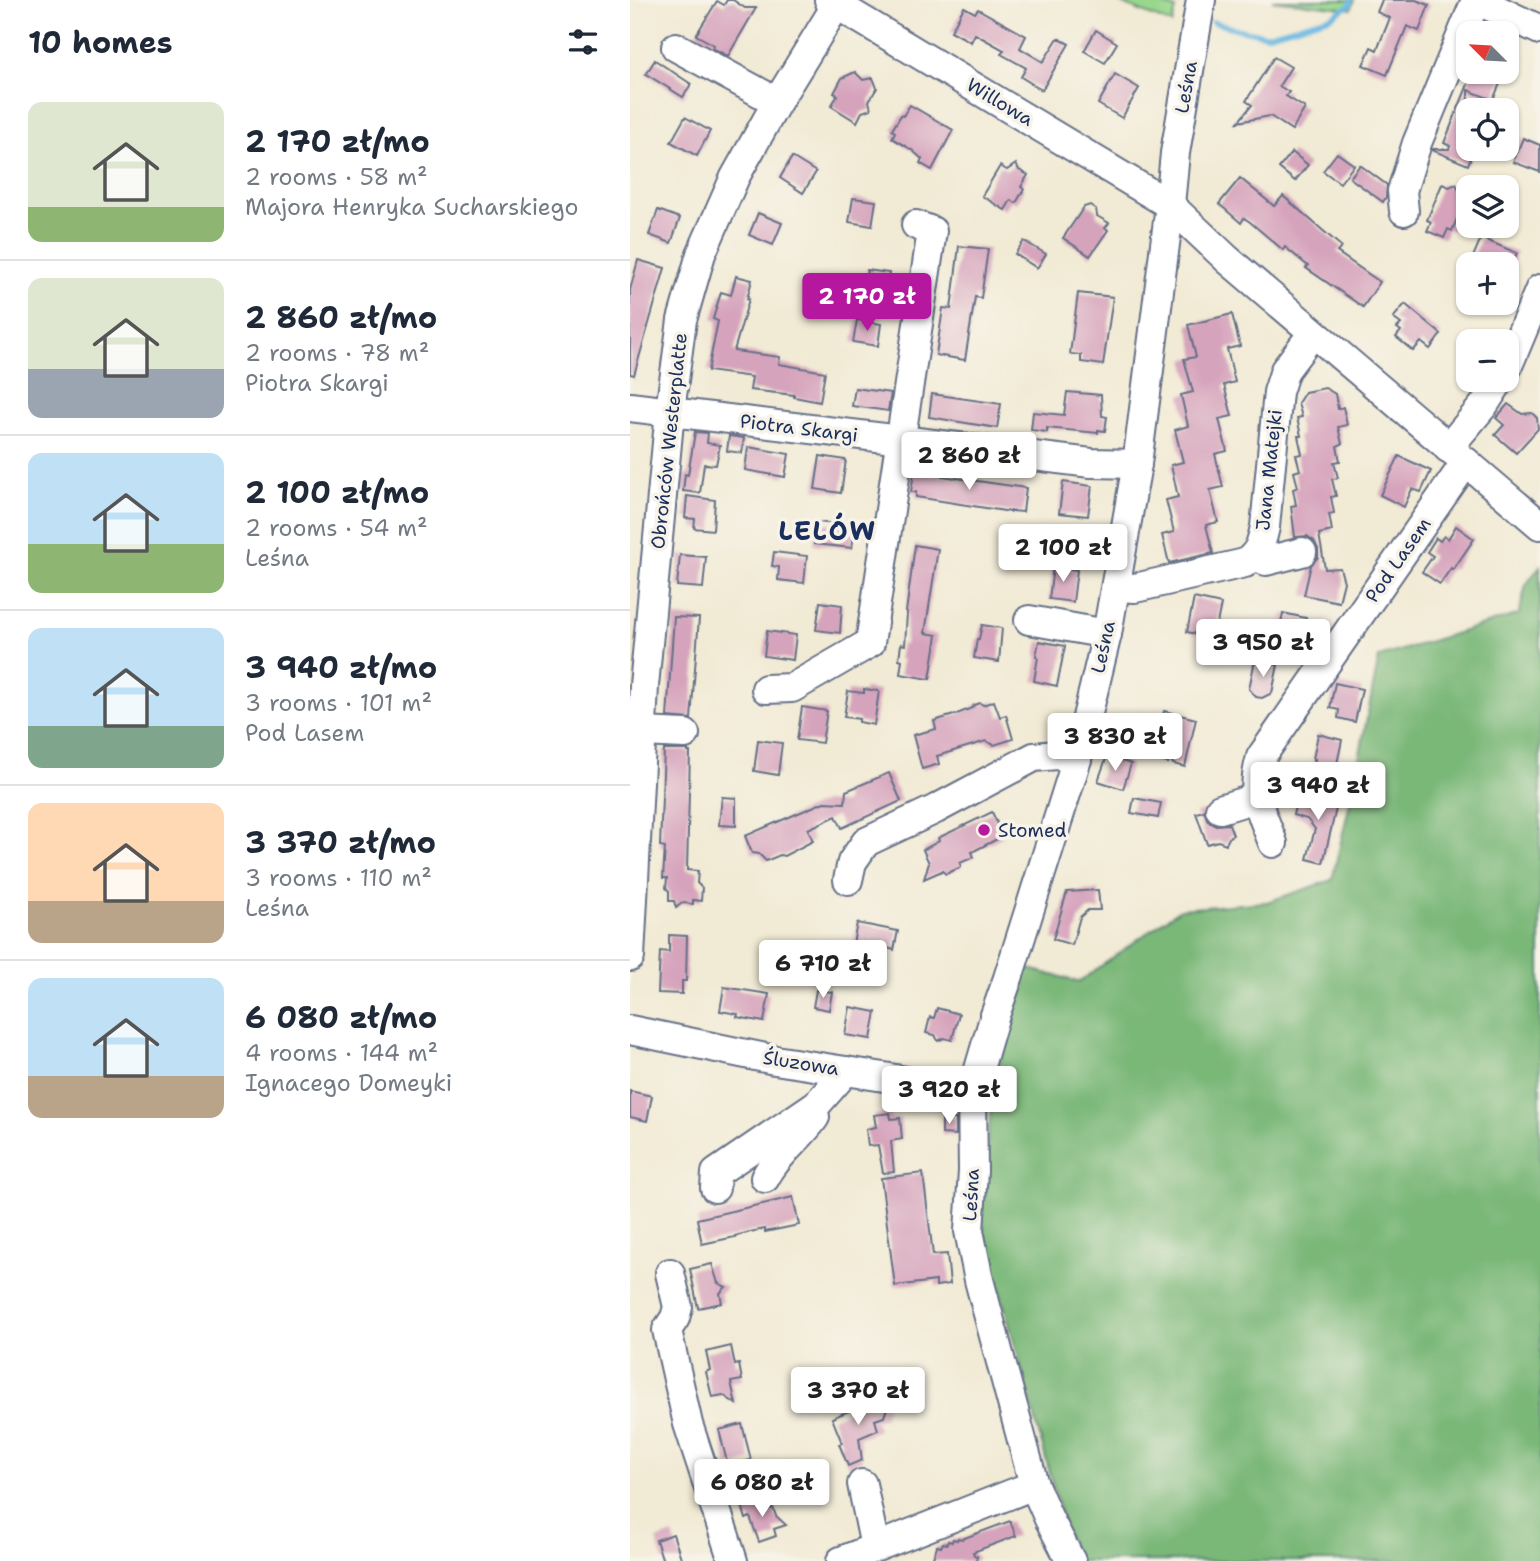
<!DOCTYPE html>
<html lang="en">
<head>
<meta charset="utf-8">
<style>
	:root { --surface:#fff; --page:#f2f2f3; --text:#1f2937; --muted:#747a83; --line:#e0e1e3; --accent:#b5179e }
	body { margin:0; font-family:"Shantell Sans",sans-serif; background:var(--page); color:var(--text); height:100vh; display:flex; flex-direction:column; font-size:26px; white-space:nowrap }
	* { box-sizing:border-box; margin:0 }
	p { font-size:23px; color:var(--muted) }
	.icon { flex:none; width:38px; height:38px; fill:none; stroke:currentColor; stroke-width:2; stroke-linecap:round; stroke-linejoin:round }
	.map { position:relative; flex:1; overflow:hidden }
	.panel { display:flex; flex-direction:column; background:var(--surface); width:630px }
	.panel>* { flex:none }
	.needle { width:46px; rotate:294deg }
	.tools { position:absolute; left:826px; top:21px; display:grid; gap:14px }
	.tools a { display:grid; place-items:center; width:63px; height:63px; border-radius:14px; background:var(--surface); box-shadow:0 2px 5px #0004; font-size:35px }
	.price { position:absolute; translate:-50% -60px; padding:0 16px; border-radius:7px; background:#fff; color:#222; font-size:23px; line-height:46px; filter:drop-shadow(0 2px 4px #0008) }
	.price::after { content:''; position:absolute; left:50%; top:42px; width:21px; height:16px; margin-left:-10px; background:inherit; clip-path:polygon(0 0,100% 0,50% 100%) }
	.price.on { background:var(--accent); color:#fff }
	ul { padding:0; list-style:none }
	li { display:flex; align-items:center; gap:21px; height:175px; padding:0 28px }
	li+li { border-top:2px solid var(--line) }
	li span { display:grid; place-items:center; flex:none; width:196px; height:140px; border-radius:14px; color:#555 }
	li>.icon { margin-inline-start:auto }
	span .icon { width:84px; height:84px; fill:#fffc; stroke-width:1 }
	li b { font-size:30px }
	h2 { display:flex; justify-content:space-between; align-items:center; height:84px; padding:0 28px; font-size:30px }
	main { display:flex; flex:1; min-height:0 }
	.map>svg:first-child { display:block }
</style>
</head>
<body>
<main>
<section class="panel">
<h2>10 homes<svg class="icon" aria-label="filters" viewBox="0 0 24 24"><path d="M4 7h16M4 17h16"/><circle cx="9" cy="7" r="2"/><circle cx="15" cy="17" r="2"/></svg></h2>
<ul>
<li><span style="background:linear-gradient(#dfe7d0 75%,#8fb573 0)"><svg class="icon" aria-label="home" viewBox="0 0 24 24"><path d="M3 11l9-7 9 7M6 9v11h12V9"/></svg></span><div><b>2 170 zł/mo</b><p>2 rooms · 58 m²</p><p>Majora Henryka Sucharskiego</p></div></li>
<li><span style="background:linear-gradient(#dfe7d0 65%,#9aa5b1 0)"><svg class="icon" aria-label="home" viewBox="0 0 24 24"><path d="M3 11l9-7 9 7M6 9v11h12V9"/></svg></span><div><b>2 860 zł/mo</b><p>2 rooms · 78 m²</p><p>Piotra Skargi</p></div></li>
<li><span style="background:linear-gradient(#bfe0f5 65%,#8fb573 0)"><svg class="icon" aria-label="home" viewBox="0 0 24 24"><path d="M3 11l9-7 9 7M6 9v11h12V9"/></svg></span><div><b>2 100 zł/mo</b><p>2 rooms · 54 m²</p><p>Leśna</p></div></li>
<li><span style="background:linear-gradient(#bfe0f5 70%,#7fa58c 0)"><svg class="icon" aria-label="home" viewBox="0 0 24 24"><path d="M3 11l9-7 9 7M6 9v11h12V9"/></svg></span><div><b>3 940 zł/mo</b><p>3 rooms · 101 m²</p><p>Pod Lasem</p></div></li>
<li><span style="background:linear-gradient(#ffd9b3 70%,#b9a48a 0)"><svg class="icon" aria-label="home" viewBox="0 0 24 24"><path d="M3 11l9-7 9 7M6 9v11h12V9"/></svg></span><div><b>3 370 zł/mo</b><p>3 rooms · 110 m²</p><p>Leśna</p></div></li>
<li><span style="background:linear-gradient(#bfe0f5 70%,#b9a48a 0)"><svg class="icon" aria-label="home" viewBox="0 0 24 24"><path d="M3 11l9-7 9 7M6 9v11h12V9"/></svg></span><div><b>6 080 zł/mo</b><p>4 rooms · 144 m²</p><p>Ignacego Domeyki</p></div></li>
</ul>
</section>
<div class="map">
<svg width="910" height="1561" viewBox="0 0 910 1561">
	<rect width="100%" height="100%" fill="#f7f3e8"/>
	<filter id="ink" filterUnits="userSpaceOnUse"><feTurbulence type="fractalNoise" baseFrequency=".0143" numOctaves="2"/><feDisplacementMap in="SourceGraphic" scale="14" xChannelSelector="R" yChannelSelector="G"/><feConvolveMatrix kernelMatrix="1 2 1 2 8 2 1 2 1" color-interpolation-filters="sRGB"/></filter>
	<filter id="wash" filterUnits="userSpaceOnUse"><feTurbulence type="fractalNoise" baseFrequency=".00686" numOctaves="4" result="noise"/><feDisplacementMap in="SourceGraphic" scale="28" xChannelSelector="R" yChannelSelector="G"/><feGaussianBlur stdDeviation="1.57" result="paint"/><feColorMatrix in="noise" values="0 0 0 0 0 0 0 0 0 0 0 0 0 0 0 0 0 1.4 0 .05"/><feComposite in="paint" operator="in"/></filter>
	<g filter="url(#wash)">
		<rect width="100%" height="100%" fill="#f1ead4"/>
		<g fill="#99d78c" stroke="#5a8375" stroke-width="2">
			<path d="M491 0H519L546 9 542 24 488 2Z"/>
			<path d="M642 0H724L721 9Z"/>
		</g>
		<path fill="#7ab878" stroke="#4a746b" stroke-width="2" d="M910 566V1561H448L435 1529 350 1217 363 1086 396 968 449 982 550 909 637 902 702 880 722 794 749 657 889 614 896 585Z"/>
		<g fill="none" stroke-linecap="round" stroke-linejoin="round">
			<path stroke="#68b7e2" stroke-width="5" d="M583 22 607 29 636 35 701 17 720 5 721 0"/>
		</g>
		<g id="blocks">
			<g fill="#d6a3bc">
				<path d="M97 0H103L115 8H126L98 56 82 48 84 45 66 35 87 1 94 5Z"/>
				<path d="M752 0H786L799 5 789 31 777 26 757 75 733 65 741 47 747 50 760 18 747 12Z"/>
				<path d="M334 7 345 13 348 9 396 36 390 48 413 62 428 38 439 44 412 90 391 77 396 68 371 54 374 50 345 34 341 42 321 31Z"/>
				<path d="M466 30 487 43 475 63 454 51Z"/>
				<path d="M644 57 661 67 649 86 659 92 656 96 675 108 662 130 640 116 608 122 622 105 616 101Z"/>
				<path d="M25 60 61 84 53 97 16 74Z"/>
				<path d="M225 72 233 80 243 78 247 88 239 101 241 109 232 112 227 122 201 106 208 95 204 93 212 78Z"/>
				<path d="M843 72H875L863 100 838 90V149H844L838 165 802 150 803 149H819L820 146 814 143Z"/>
				<path d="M485 74 509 88 492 118 468 104Z"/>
				<path d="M280 105 323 130 302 170 290 163 292 159 282 150 262 138 265 132 262 130 271 115 273 116Z"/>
				<path d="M55 117 80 131 67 156 41 142Z"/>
				<path d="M893 138 910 145V172L883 162Z"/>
				<path d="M662 152 678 165 665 181 649 168Z"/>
				<path d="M707 153 724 165 710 183 693 171Z"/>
				<path d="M162 157 186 172 173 193 150 178Z"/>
				<path d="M386 164 389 170 398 175 391 187 394 189 386 203 381 200 375 210 352 196 370 166 377 170Z"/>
				<path d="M730 165 757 185 756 197 753 202 720 178Z"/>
				<path d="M610 178 644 206 653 196 712 247 707 252 750 282 733 307 676 268 678 266 655 247 653 250 620 222 614 218 611 223 589 204Z"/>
				<path d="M812 184 819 187 826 184 830 192 837 195 822 231 818 229 814 238 797 231 801 222 797 220Z"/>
				<path d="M223 198 246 201 242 226 219 222Z"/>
				<path d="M460 205 466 209 467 216 479 223 475 228 478 230 460 256 433 238 454 207Z"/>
				<path d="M28 210 50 218 41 243 19 235Z"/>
				<path d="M128 213 152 223 143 245 119 235Z"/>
				<path d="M851 238 887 253 882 264H840Z"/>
				<path d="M394 241 416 254 407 268 385 254Z"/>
				<path d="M329 246 358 249 351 298 345 297 335 360 306 355 313 308 321 309Z"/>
				<path d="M8 260 35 268 4 375 0 374V290Z"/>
				<path d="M237 270 259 273 255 297 233 293Z"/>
				<path d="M106 276 122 280 117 299H119L104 351 150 357 149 364 195 372 190 402 164 397V395L120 390 122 377 78 371 88 321 83 319 91 292 101 295Z"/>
				<path d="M448 293 483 297 473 365 451 362V355L440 354Z"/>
				<path d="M775 304 811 334 800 349 791 342 783 351 766 337 771 331 767 328 771 324 763 318Z"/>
				<path d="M602 314 610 346 597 349 605 382 594 385 602 416 589 419 597 451 585 454 593 487 580 490 588 522 576 525 583 553 539 563 532 535 544 532 536 500 548 497 541 465 553 462 545 430 558 426 551 395 563 392 554 359 566 357 558 325Z"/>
				<path d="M227 320 251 324 248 346 223 342Z"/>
				<path d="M225 388 261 393 258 411 222 406Z"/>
				<path d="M695 388 705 394 708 409 713 407 717 425 708 427 712 444 707 446 710 461 704 462 708 478 702 479 706 496 701 497 704 513 699 514 702 531 689 534 695 569 710 568 714 582 709 602 674 595 681 565 688 557V549L684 541 677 536 665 537 661 506 666 505 663 489 668 487 664 472 670 470 666 455 672 454 668 436H671L667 418 672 417 668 403 675 392Z"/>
				<path d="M437 392 471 395 472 416 477 417 475 431 468 430V433L417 428V432L401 430 403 412 434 415Z"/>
				<path d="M302 394 371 404 367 428 299 417Z"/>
				<path d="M878 404 892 414 902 413 907 418 908 429 886 453 865 435 874 425 866 418Z"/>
				<path d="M65 432 78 433 77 443 90 445 86 465 74 464 70 493 53 491 55 474 58 475Z"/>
				<path d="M99 436 114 438 112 453 97 451Z"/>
				<path d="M118 447 159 454 155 477 115 470Z"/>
				<path d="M190 456 216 460 211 493 185 489Z"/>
				<path d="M769 456 801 471 791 492 782 489 774 507 750 495Z"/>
				<path d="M284 472 396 488 393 512 381 511V512L286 497V492H281Z"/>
				<path d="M433 482 462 486 458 516 429 513Z"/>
				<path d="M57 496 85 500 83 530 64 528 65 519 55 518Z"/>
				<path d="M187 522 225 526 222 548 184 544Z"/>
				<path d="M826 526 844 539 823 570 821 568 810 584 792 572 803 556 797 552 806 538 810 541 814 536 818 539Z"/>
				<path d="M285 545 308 549 295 633 307 635 300 679 270 674 272 660 269 659 271 644 275 645 277 613 276 612Z"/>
				<path d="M144 552 177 556 174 583 148 580 149 567 142 566Z"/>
				<path d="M50 555 76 557 73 588 47 586Z"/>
				<path d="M423 567 447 570 443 602 419 599Z"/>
				<path d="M564 598 591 604 584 638 557 632Z"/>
				<path d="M190 602 212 605 210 633 186 630Z"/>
				<path d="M653 613 676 618 674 628 677 633 674 648 647 642Z"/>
				<path d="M44 617 69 618 61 719 37 717Z"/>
				<path d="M352 625 372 628 369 662 344 658 347 639H349Z"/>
				<path d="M137 631 166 635 163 660 134 656Z"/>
				<path d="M409 641 435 646 427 686 404 681 408 657 406 656Z"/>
				<path d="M625 660 648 665 642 693 632 698 626 697 619 689Z"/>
				<path d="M705 683 732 689 725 722 708 718 709 710 700 708Z"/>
				<path d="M234 689 249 691 244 725 229 722V719L214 717 218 691 234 693Z"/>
				<path d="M364 701 370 717 376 715 383 739 364 745 356 741 307 756 309 764 292 769 283 735 306 729 304 721 327 714 342 708 344 705 350 703 353 705Z"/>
				<path d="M172 707 197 711 192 743 167 740Z"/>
				<path d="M534 711 566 719 555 767 543 764 539 754 538 763 522 759Z"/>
				<path d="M688 734 712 740 707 764H705L703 773 683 768 685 759H683Z"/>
				<path d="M128 740 152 743 148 775 124 771Z"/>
				<path d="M34 750H58V752H60L57 870 68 871 67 883 72 888 71 901 63 900V904L52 903 46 908 44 901H39V891L36 888 37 878H33L35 847 30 846Z"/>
				<path d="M477 756 501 764 493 789 468 781Z"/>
				<path d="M259 773 271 801 212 828 206 816 178 829 183 841 154 856 150 855 136 861 129 854 122 853 115 836 194 802 215 803 216 791Z"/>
				<path d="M710 792 693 863 677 859 685 829 677 819 663 815 668 793 697 800Z"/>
				<path d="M92 797 106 798V826L89 825Z"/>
				<path d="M504 798 531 803 528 818 501 813Z"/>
				<path d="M574 811 578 821 586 825 599 824 603 835 600 836 596 844 588 841 577 844 566 813Z"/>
				<path d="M362 812 373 836 342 852 344 857 330 863 331 867 316 874 312 871 294 879 299 863 293 850 309 841 308 838Z"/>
				<path d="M468 890 470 910H458L450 917 442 945 423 939 437 892Z"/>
				<path d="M227 923 268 931 264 950 257 948 255 958 248 963 239 962 236 978 217 975Z"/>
				<path d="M39 935 57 936 56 981H52V994L28 993 30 951 39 952Z"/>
				<path d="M94 987 139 994 134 1022 107 1017 108 1014 90 1011Z"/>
				<path d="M186 990 202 992 199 1010 183 1007Z"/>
				<path d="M220 1007 246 1012 241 1039 215 1035Z"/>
				<path d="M307 1008 329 1014 322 1040 314 1038 308 1041 305 1035 296 1033 300 1017 304 1018Z"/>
				<path d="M0 1091 22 1096 17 1121 0 1117Z"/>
				<path d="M260 1113 261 1119 270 1118 272 1139 261 1141 264 1172 253 1173 248 1145 238 1146 236 1129 246 1127 244 1115Z"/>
				<path d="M312 1118 326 1119V1135L312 1134Z"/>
				<path d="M293 1173 303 1255 317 1254 320 1284 306 1286V1281L265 1286 251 1178Z"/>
				<path d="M163 1197 169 1225 135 1232V1229L120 1232 105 1236V1237L72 1244 67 1219Z"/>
				<path d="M82 1264 88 1283 96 1287 90 1293 92 1303 68 1308 60 1269Z"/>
				<path d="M101 1346 105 1365 109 1364 112 1380 101 1382 106 1404 93 1395 82 1397 76 1372 80 1370 76 1352Z"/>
				<path d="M246 1397 254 1401 257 1408 254 1417 245 1420 248 1430 229 1438 232 1460 218 1466 209 1444 212 1443 202 1418 226 1408 225 1405Z"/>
				<path d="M112 1424 121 1460 98 1466 89 1430Z"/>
				<path d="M134 1497 138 1509 143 1508 146 1516 156 1525 144 1529 146 1536 129 1542 120 1517 116 1519 112 1505Z"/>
				<path d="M380 1521 386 1536 343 1552 344 1555 347 1556 346 1561H302L307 1546 311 1547 313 1543 317 1544 318 1541 322 1542 323 1539 327 1540 328 1538 332 1539Z"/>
				<path d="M43 1534 52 1561H33L26 1540Z"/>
			</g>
		</g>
	</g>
	<g filter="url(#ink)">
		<use href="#blocks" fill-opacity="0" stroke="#667087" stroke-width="2"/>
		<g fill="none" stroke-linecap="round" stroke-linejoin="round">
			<g stroke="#667087" stroke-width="32">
				<g id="minor">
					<path d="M199 0 540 205 597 259 910 525"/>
					<path d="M847 0 910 30"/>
					<path d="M46 47 147 102"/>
					<path d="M774 211 772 191 787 143 846 0"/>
					<path d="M877 368 910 289"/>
					<path d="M0 407 461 463 507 464"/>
					<path d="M818 448 854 405 870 380"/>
					<path d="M625 556 636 561 672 552"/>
					<path d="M486 587 505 588 615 563C630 552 631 544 635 527L648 392 655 370 683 333"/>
					<path d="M399 620 477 634"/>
					<path d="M136 689 162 688 240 643 302 231 286 225"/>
					<path d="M12 732 55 734"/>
					<path d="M590 809 626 798"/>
					<path d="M643 843C630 808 620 795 631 757L836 462"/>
					<path d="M218 880 222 862 236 842 306 809 404 757 427 755 447 759"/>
					<path d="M0 957 14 686 40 411 52 320 71 254 105 177 147 102 207 4"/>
					<path d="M0 1030 145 1060 254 1077 342 1093"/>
					<path d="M135 1178C147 1154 170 1139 185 1117"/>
					<path d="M85 1188 86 1173 187 1104 216 1071"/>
					<path d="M40 1273 48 1307 45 1318 37 1330 58 1424 103 1561"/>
					<path d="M232 1484 245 1547"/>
					<path d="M211 1561 404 1485"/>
					<path d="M441 1561 419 1519 404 1485 349 1280 339 1231 343 1171 342 1093 364 1018 378 978 447 759 477 634 507 464 540 205 545 153 571 0"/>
				</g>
			</g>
			<use href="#minor" stroke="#fff" stroke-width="28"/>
		</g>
	</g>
	<circle fill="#b5179e" stroke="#f7f3e8" stroke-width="2.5" cx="354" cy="830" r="7"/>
	<g text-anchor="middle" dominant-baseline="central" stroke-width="7" stroke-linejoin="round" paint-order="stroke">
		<g font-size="19" fill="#1b2f5e" stroke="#f7f3e8">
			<text transform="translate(556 87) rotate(-80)">Leśna</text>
			<text transform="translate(370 102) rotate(31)">Willowa</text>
			<text transform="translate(169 428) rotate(7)">Piotra Skargi</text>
			<text transform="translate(39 441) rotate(-84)">Obrońców Westerplatte</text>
			<text transform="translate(639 470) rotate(-84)">Jana Matejki</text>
			<text transform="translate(768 560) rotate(-55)">Pod Lasem</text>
			<text transform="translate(473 647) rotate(-78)">Leśna</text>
			<text transform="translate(171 1063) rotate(9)">Śluzowa</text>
			<text transform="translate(341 1195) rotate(-87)">Leśna</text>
		</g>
		<g font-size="19" fill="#1b2f5e" stroke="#f7f3e8" text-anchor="start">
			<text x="368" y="830">Stomed</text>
		</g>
		<g font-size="26" font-weight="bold" letter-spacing="2" fill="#1b2f5e" stroke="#f7f3e8">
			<text x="198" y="530">LELÓW</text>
		</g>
	</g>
</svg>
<div class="tools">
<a><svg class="needle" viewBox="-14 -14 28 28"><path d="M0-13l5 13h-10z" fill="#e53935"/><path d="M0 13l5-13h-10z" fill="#747a83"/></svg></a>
<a><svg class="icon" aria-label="locate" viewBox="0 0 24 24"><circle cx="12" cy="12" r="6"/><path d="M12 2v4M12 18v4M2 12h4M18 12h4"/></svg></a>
<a><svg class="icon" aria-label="layers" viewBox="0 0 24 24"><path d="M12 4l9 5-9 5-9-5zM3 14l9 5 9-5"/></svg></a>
<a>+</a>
<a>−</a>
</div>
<b class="price on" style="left:237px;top:333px">2 170 zł</b>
<b class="price" style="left:339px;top:492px">2 860 zł</b>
<b class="price" style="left:433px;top:584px">2 100 zł</b>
<b class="price" style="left:633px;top:679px">3 950 zł</b>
<b class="price" style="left:485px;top:773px">3 830 zł</b>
<b class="price" style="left:688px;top:822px">3 940 zł</b>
<b class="price" style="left:193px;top:1000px">6 710 zł</b>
<b class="price" style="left:319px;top:1126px">3 920 zł</b>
<b class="price" style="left:228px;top:1427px">3 370 zł</b>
<b class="price" style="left:132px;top:1519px">6 080 zł</b>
</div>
</main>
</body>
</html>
